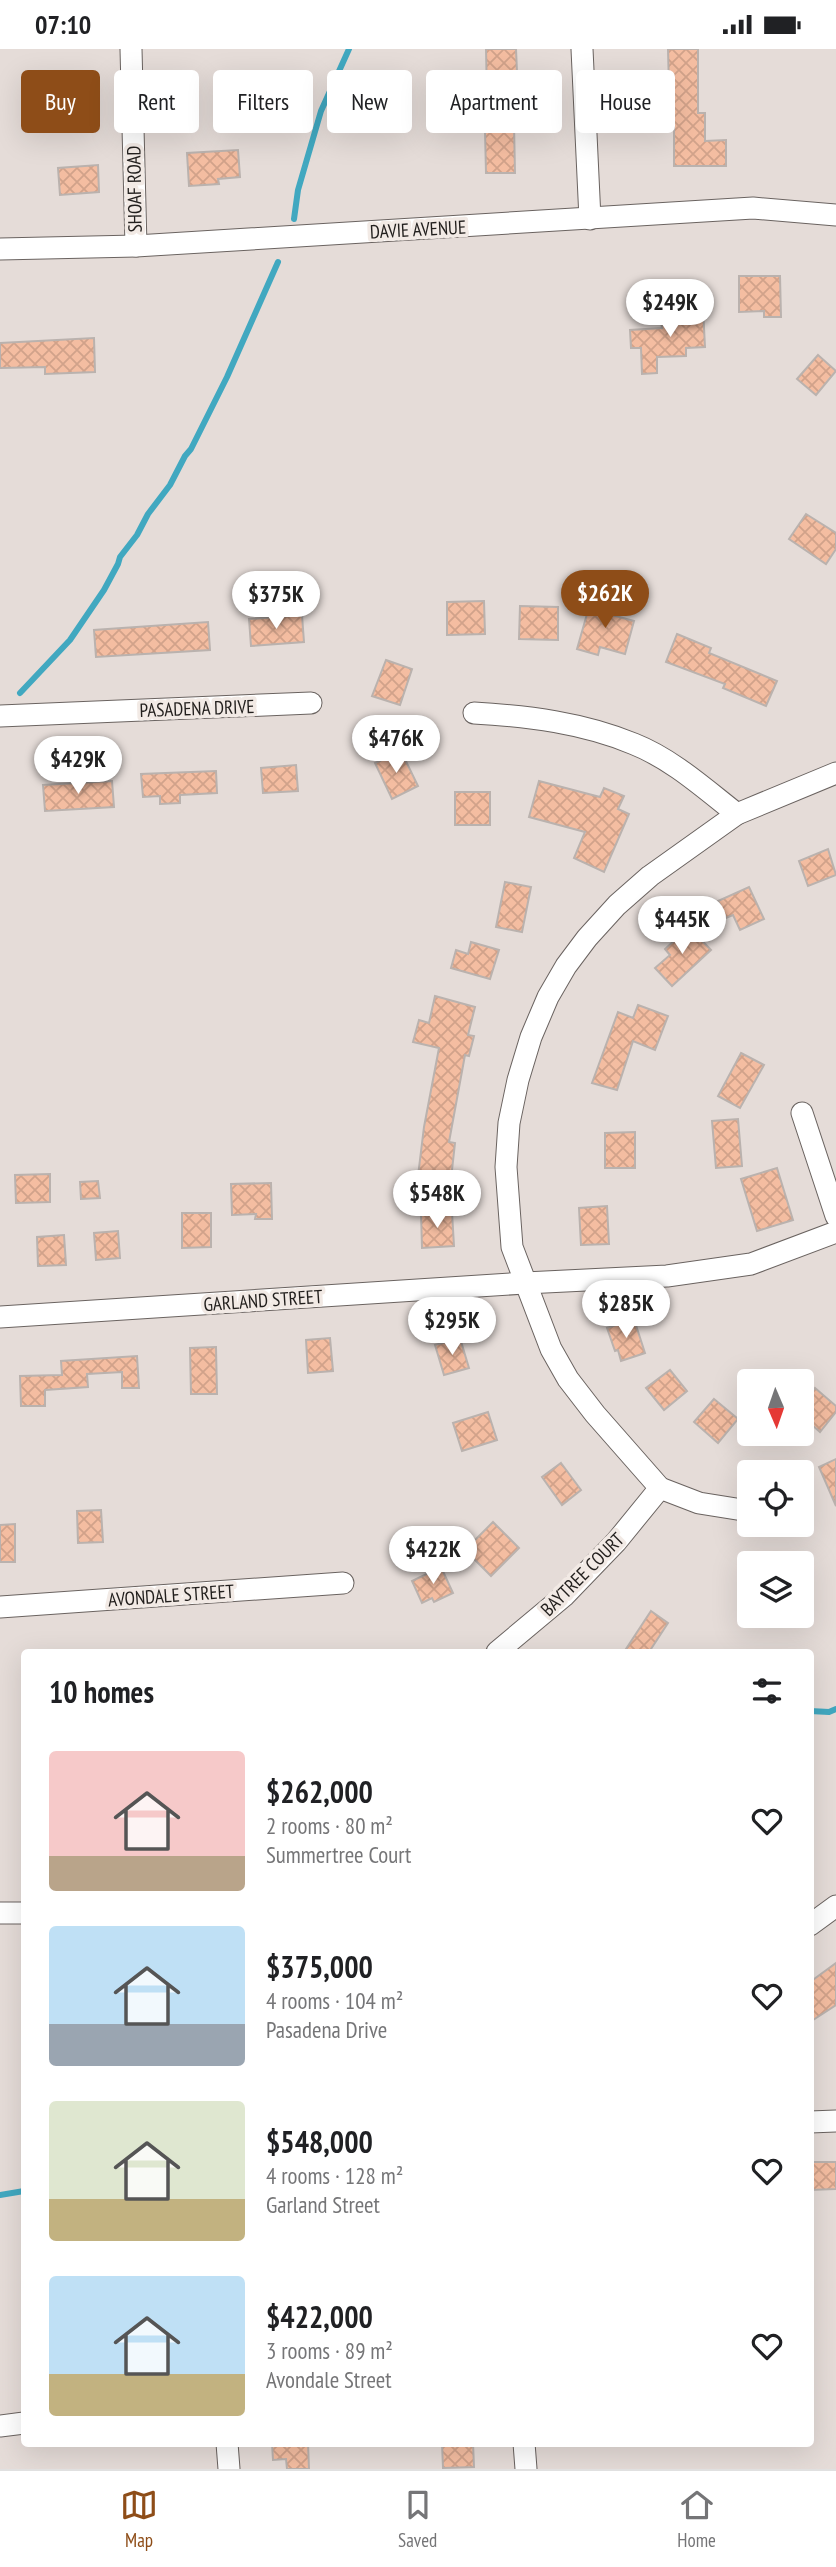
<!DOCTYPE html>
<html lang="en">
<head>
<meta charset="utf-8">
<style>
	:root { --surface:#fff; --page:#f6f6f6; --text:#202124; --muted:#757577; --line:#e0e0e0; --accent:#8e4d18 }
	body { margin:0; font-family:"PT Sans Narrow",sans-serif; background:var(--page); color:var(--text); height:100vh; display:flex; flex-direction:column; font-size:26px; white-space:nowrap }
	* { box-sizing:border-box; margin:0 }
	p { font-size:23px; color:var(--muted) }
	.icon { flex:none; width:38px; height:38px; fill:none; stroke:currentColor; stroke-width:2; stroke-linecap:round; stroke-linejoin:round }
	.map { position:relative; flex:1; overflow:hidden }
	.drawer { position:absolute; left:21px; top:1600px; width:793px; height:798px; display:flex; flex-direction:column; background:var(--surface); border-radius:7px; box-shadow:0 7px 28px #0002 }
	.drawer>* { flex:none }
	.hud { position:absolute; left:21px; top:21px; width:794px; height:63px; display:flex; gap:14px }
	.needle { width:46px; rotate:178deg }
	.buttons { position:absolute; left:737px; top:1320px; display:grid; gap:14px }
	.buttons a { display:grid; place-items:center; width:77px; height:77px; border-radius:7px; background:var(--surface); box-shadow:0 7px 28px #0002; font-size:35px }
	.price { position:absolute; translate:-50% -60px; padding:0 16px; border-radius:24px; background:#fff; color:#222; font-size:23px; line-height:46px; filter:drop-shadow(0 2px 4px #0008) }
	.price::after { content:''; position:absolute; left:50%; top:42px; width:21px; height:16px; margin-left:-10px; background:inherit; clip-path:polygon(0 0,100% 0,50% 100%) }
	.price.current { background:var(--accent); color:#fff }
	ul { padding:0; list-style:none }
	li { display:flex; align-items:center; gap:21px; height:175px; padding:0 28px }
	li span { display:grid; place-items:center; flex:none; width:196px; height:140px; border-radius:7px; color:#555 }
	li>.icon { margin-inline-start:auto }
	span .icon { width:84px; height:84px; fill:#fffc; stroke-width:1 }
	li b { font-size:30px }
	h2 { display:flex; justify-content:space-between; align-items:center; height:84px; padding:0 28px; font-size:30px }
	.pill { padding:0 24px; border-radius:7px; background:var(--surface); box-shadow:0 7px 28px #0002; font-size:24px; line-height:63px }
	.pill.current { background:var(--accent); color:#fff }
	.status { display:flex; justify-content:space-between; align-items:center; height:49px; padding:0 35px; background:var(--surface); direction:ltr }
	.status svg { height:19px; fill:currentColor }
	.menu { display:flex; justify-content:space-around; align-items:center; height:98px; border-top:2px solid var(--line); background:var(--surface); font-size:19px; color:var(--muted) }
	.menu a { display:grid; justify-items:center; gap:4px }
	.menu .current { color:var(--accent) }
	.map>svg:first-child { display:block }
</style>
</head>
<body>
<div class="status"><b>07:10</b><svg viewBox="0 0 49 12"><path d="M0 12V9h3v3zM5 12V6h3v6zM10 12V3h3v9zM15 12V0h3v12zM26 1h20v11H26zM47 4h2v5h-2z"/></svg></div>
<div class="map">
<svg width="836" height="2420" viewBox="0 0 836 2420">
	<defs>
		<pattern id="building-cross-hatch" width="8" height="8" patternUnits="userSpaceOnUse" patternTransform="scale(1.75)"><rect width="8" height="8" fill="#f4bda1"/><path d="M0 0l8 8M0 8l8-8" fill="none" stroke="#d1a28a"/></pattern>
	</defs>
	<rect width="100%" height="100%" fill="#e5dcd8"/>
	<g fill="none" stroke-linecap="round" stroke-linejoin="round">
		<g stroke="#41a8c0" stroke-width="6">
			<path d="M294 170 298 141 321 62 349 0"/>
			<path d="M20 644 70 591 104 541 118 515 120 508 137 486 148 465 170 436 185 407 191 400 227 328 278 213"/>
			<path d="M810 1662 829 1663 836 1660"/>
			<path d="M0 2146 24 2142"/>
		</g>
	</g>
	<g fill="url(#building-cross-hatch)" stroke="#bab2ae" stroke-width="2">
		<path d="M486 0H516L517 23H526V46H487Z"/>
		<path d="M668 0H698V64H705V92L726 91V117H674V38H669Z"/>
		<path d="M497 75H514L515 124H486L485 82H497Z"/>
		<path d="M238 101 240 128 218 130 219 135 189 137 187 104Z"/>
		<path d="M98 116 99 143 60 146 58 119Z"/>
		<path d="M739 227H780L781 268H764V262L739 263Z"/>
		<path d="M703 259 705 298 686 299V307L657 308V324L642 325 641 299H631L630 281 662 279 661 272 682 271V260Z"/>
		<path d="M94 289 95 323 45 325V318L0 319V294Z"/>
		<path d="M818 306 836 322 816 346 797 330Z"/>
		<path d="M806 465 836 484V500L826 515 789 490Z"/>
		<path d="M591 551 614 557 612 566 634 572 625 605 600 598 598 606 577 600Z"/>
		<path d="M484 552 485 585 447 586V553Z"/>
		<path d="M520 557 558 558V591L519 590Z"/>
		<path d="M302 566 304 593 251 597 249 570Z"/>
		<path d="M208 573 210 601 96 608 94 581Z"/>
		<path d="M677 585 711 599 709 604 777 632 766 657 723 639 725 635 666 613Z"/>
		<path d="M386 611 412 620 400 656 372 647Z"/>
		<path d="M401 702 418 737 392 750 375 714Z"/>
		<path d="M296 716 298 742 263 744 261 719Z"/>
		<path d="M216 722 217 744 180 746V754L160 755V747L143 748 141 725Z"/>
		<path d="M112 732 114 758 45 762 43 736Z"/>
		<path d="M539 732 600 748 604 739 624 747 618 760 629 765 604 823 574 809 585 783 529 768Z"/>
		<rect x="455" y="743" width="35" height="33"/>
		<path d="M828 800 836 826 808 837 799 812Z"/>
		<path d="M505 833 531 838 522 883 496 878Z"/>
		<path d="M749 838 764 870 740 881 733 866 726 869 718 852Z"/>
		<path d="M689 878 711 901 672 937 655 919 670 906 665 900Z"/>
		<path d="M471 893 499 901 490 930 451 919 456 901 468 905Z"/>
		<path d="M435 947 475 958 468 986 474 987 469 1007 465 1006 449 1093 455 1094 451 1130 418 1127 424 1078 439 999 413 993 419 971 429 974Z"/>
		<path d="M638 956 668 967 655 1001 633 992 617 1041 592 1034 618 963 633 969Z"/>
		<path d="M741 1004 764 1016 740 1059 718 1047Z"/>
		<path d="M738 1070 742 1117 716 1119 712 1072Z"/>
		<path d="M635 1083V1119H605V1084Z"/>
		<path d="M777 1119 793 1171 757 1182 741 1130Z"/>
		<path d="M50 1125V1153L16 1154 15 1126Z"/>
		<path d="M98 1132 100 1149 81 1150 80 1133Z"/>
		<path d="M271 1134 272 1170H255L256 1165 232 1166 231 1135Z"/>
		<path d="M607 1157 609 1195 581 1196 579 1159Z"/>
		<path d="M452 1163 454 1197 422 1199 421 1164Z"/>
		<path d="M182 1164H211V1198L182 1199Z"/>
		<path d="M118 1182 120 1209 96 1211 94 1184Z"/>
		<path d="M64 1186 66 1216 38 1217 37 1188Z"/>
		<path d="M634 1270 645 1304 621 1312 618 1301 615 1302 607 1279Z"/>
		<path d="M330 1289 333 1322 308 1324 306 1291Z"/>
		<path d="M460 1289 469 1319 444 1326 435 1296Z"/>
		<path d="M216 1298 217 1345H191L190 1299Z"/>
		<path d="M137 1307 139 1339H122V1323L87 1325 88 1338 45 1341V1357H21L20 1327 62 1326 61 1312Z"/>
		<path d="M670 1321 687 1342 664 1361 646 1339Z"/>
		<path d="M815 1339 836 1357V1363L820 1383 802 1367V1355Z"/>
		<path d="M714 1350 738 1370 718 1394 694 1373Z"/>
		<path d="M488 1363 497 1391 462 1402 453 1374Z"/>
		<path d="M836 1410V1457L819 1418Z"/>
		<path d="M561 1414 581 1441 562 1456 542 1428Z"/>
		<path d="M101 1461 103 1493 78 1494 77 1462Z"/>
		<path d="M493 1473 519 1499 491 1527 465 1501Z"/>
		<path d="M15 1475V1513H0V1476Z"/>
		<path d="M441 1518 453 1544 434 1553 432 1549 422 1554 412 1532Z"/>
		<path d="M651 1562 668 1574 649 1603H624Z"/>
		<path d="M836 1914V1956L810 1973V1933Z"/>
		<path d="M810 2113H836V2140L810 2141Z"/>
		<path d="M272 2394H308L309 2420H287L286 2410 273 2411Z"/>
		<path d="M442 2394H473L474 2418 443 2419Z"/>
	</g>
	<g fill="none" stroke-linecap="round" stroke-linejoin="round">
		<g stroke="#6a6360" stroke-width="23">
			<g id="minor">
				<path d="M131 0 136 197"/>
				<path d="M582 0 590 170"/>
				<path d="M0 200 136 197 753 159 836 166"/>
				<path d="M474 664C528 667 584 674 634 695 672 710 705 740 737 765"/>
				<path d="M0 667 311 654"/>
				<path d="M802 1064 836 1167"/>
				<path d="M0 1268 525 1234 667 1227 751 1215 836 1183"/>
				<path d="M749 1462 699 1454 660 1439 595 1365 568 1330 551 1300 512 1198 506 1118 509 1074 518 1031 531 988 548 948 566 917 587 889 617 856 650 827 737 765 836 724"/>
				<path d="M0 1558 343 1534"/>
				<path d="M497 1603 564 1547 616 1493 660 1439"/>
				<path d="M0 1864H24"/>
				<path d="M810 1876 836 1857"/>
				<path d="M810 2073 836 2072"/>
				<path d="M0 2377 24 2374"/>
				<path d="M227 2394 229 2420"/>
				<path d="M524 2394 526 2420"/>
			</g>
		</g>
		<use href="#minor" stroke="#fff" stroke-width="21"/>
	</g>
	<g text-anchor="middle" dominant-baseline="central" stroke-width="7" stroke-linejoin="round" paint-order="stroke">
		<g font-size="19" fill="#221f1d" stroke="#f2eae5">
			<text transform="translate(134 140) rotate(-91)">SHOAF ROAD</text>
			<text transform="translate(418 180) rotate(-3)">DAVIE AVENUE</text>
			<text transform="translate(197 659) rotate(-2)">PASADENA DRIVE</text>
			<text transform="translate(263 1251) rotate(-4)">GARLAND STREET</text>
			<text transform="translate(582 1525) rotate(-45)">BAYTREE COURT</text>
			<text transform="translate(171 1546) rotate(-4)">AVONDALE STREET</text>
		</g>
	</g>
</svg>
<div class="buttons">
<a><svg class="needle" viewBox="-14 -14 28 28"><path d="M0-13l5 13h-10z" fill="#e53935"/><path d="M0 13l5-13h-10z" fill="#757577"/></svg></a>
<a><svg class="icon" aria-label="locate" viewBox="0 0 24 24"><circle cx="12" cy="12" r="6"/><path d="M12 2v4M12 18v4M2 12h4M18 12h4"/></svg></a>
<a><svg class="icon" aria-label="layers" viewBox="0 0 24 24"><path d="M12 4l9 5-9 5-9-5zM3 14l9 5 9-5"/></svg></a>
</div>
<b class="price" style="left:670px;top:290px">$249K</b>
<b class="price current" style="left:605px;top:581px">$262K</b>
<b class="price" style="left:276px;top:582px">$375K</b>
<b class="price" style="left:396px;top:726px">$476K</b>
<b class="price" style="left:78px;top:747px">$429K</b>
<b class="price" style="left:682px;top:907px">$445K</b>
<b class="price" style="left:437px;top:1181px">$548K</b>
<b class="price" style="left:626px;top:1291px">$285K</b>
<b class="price" style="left:452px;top:1308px">$295K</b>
<b class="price" style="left:433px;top:1537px">$422K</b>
<div class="hud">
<a class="pill current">Buy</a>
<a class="pill">Rent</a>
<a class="pill">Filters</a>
<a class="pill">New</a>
<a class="pill">Apartment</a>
<a class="pill">House</a>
</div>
<section class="drawer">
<h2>10 homes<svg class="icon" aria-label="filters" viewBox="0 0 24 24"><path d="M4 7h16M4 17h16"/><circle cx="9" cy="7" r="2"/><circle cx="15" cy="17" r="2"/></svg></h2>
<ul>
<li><span style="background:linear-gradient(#f6c9c9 75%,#b9a48a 0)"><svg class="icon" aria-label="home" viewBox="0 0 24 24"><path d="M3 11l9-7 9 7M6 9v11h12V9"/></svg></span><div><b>$262,000</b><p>2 rooms · 80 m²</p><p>Summertree Court</p></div><svg class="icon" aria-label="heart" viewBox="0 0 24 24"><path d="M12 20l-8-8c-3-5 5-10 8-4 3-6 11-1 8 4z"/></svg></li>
<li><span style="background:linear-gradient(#bfe0f5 70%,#9aa5b1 0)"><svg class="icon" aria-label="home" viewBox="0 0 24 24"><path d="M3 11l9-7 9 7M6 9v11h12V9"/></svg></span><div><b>$375,000</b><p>4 rooms · 104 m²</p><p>Pasadena Drive</p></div><svg class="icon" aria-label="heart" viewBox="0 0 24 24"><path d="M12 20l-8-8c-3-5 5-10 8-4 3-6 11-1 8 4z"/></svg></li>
<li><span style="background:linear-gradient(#dfe7d0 70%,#c2b280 0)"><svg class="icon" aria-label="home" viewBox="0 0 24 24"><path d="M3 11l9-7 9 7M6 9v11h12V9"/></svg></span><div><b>$548,000</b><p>4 rooms · 128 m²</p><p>Garland Street</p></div><svg class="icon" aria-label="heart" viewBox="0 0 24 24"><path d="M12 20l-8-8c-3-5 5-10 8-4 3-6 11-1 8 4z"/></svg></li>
<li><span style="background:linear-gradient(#bfe0f5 70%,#c2b280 0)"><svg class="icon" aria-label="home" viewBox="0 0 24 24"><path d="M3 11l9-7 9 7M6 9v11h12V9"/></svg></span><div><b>$422,000</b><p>3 rooms · 89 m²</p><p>Avondale Street</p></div><svg class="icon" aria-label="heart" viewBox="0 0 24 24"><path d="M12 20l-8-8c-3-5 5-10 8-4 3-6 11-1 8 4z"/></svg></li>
</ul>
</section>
</div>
<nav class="menu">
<a class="current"><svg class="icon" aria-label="map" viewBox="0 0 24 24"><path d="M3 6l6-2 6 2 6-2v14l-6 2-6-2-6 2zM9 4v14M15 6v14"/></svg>Map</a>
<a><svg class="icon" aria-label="saved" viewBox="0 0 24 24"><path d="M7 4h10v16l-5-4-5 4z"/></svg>Saved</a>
<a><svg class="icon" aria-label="home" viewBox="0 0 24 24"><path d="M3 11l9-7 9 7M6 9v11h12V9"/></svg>Home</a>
</nav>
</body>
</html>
